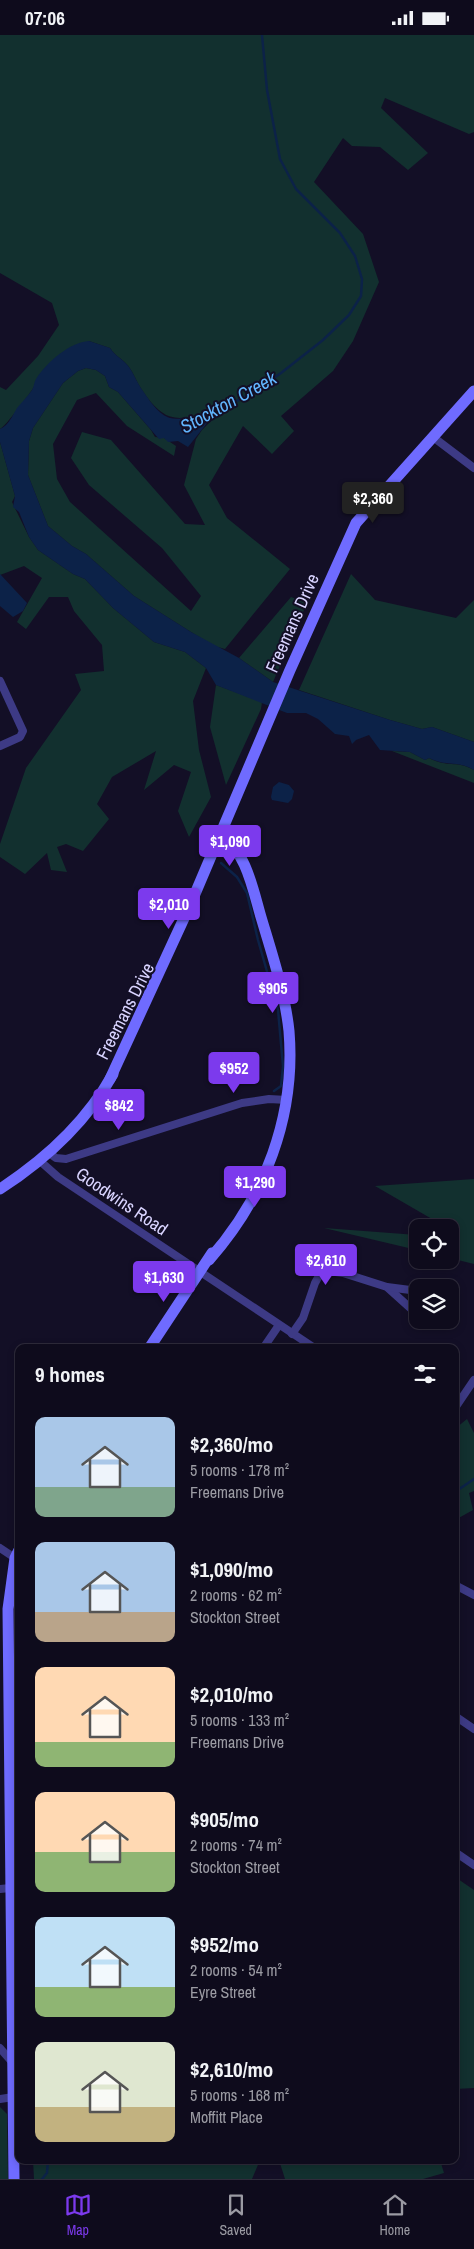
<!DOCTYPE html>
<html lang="en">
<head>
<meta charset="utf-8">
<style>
	:root { --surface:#0e0b1c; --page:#1c1929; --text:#f1f3f6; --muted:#9b9ba3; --line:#2e2b3b; --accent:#7c3aed }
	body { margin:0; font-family:"Archivo Narrow",sans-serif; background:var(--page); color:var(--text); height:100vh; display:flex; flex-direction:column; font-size:19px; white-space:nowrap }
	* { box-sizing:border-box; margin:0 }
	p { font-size:16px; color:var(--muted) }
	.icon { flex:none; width:28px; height:28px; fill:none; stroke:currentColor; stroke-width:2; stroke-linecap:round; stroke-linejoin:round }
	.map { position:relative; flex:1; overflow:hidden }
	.side { position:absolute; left:15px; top:1309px; width:444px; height:820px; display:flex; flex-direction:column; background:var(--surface); border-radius:10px; box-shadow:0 2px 8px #0003,0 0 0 1px var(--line) }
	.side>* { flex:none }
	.buttons { position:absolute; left:409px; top:1184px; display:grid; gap:10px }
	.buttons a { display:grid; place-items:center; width:50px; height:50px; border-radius:10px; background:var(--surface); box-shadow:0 2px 8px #0003,0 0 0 1px var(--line); font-size:25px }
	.price { position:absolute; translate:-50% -42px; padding:0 11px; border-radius:5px; background:var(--accent); color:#fff; font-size:16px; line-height:32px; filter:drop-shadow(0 1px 2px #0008) }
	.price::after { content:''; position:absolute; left:50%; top:30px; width:15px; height:11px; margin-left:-8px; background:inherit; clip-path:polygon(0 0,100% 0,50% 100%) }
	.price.on { background:#222; color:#fff }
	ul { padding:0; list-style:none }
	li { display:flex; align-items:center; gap:15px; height:125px; padding:0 20px }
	li span { display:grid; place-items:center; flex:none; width:140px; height:100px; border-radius:10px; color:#555 }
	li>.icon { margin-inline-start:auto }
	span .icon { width:60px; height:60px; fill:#fffc; stroke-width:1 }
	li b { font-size:21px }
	h2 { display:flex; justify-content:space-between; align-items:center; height:60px; padding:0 20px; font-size:21px }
	.status { display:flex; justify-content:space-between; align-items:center; height:35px; padding:0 25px; background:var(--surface); direction:ltr }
	.status svg { height:14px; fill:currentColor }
	.dock { display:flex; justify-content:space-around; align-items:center; height:70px; border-top:1px solid var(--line); background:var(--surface); font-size:14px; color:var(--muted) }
	.dock a { display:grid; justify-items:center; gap:2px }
	.dock .on { color:var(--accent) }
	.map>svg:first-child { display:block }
</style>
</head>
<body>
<div class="status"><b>07:06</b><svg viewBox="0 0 49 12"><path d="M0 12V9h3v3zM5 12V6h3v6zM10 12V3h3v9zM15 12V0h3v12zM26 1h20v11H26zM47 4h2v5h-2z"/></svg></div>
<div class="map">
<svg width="474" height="2144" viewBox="0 0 474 2144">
	<rect width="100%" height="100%" fill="#130f26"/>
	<g fill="#12302f">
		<path d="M0 0H474V97L469 99 385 63 381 73 428 118 408 135 380 112 352 111 343 103 314 147 363 199 379 247 353 306 333 336 281 381 294 396 272 419 243 391 209 450 227 483 290 534 225 614 214 611 191 597 134 561 86 519 72 511 48 491 28 440 29 406 33 393 63 348 78 336 86 333 96 335 105 341 109 352 118 357 151 395 155 402 164 403 176 411 174 421 127 391 96 358 77 365 53 409 57 444 70 467 191 576 201 561 162 513 89 450 71 423 82 397 111 405 185 489 205 490 184 450 196 404 202 395 226 371C185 383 169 396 142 355 137 348 134 339 129 332 123 324 115 321 110 313L89 306C72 315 53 322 41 338 36 343 36 350 32 355 28 361 5 392 0 394V352L6 355 38 321 59 290 52 268 0 238Z"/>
		<path d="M0 407 15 461 12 467 29 502 38 515 73 539 85 544 113 573 154 607 185 617 206 633 193 666 199 715 211 762 189 802 178 776 191 737 174 730 144 755 156 716 112 742 97 769 109 784 83 816 66 809 57 812 67 837 51 835 47 818 25 839 0 822V809L26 733 81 655 75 639 104 636 102 610 74 576 68 562H49L26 594 17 587 42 543 24 531 0 540Z"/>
		<path d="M351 539 375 565 456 583 474 565V707L432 692 422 694 390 685 299 655Z"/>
		<path d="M291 562 307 568 273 647 239 623Z"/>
		<path d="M216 650 262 667 261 674 226 750 210 692Z"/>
		<path d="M392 716 410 717 425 725 429 723C448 733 456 725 474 735V748Z"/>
		<path d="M474 1144V1229L450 1223V1192H425L432 1184 375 1151Z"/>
		<path d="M324 1193 417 1200V1215Z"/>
		<path d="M467 1384 474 1398V1456L469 1458 473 1475 455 1485V1397L456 1393Z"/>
		<path d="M455 1842 474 1855V2053L455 2054Z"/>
		<path d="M0 2072 7 2079 8 2144H0Z"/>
		<path d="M33 2125H260L252 2144H34Z"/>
		<path d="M279 2125H440L444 2138 423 2144H285Z"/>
	</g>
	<g fill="#0c2248">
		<path d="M89 306 110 313C115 321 123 324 129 332 134 339 137 348 143 356 149 365 159 380 170 383 183 387 213 375 227 371L208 387 188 412 178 406 168 407 164 403 159 404 118 357 109 352 105 341 96 335 86 333 78 336 63 348 33 393 29 406 28 440 48 491 72 511 86 519 134 561 191 597 239 623 273 647 390 685 422 694 432 692 474 707V735C457 725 447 732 429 723L425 725 410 717 380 715 369 700 356 705 352 709 349 701 335 699 318 684 306 678H287L216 650 206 633 185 617 154 607 113 573 85 544 73 539 38 515 29 502 19 477 13 472 15 461 0 407V394C8 391 13 380 17 373 22 367 28 361 32 355 34 352 34 347 36 344 47 327 70 307 89 306Z"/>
		<path d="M0 539 27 568 23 576 13 582 0 571Z"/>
		<path d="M279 747 289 750 294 756 292 764 288 768 272 765 271 762 273 752Z"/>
	</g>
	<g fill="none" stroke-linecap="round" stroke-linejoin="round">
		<g stroke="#0c2248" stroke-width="2.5">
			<path d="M224 372 249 360 281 338 323 305 349 280 361 261 362 244 355 221 340 198 296 154 280 124 267 55 262 0"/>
			<path d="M221 828 237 842 247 858 258 905 278 975 283 1031 281 1051 274 1056"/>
			<path d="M455 1457 474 1444"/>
			<path d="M42 2144 47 2138 48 2125"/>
		</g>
		<g stroke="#3d3a85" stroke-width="8">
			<path d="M433 402 474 433"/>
			<path d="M0 646 23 696 20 702 0 711"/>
			<path d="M49 1118 56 1123 66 1124 242 1068 269 1064 287 1065"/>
			<path d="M40 1126 58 1142 313 1312"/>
			<path d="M388 1253 418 1280"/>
			<path d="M426 1285 431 1287 437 1285"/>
			<path d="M292 1299 303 1283 315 1248 320 1239 328 1236 343 1238 387 1252 418 1256"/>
			<path d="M264 1312 279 1290"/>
			<path d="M455 1373 474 1345"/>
			<path d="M0 1513 15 1523"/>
			<path d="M455 1550 474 1560"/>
			<path d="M455 1681 474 1694"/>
			<path d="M455 1817 474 1830"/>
			<path d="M0 1854 10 1853"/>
			<path d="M0 2013 12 2027"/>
			<path d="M0 2064 13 2062"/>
		</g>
		<g stroke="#6f6bff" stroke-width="11">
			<path d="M110 1044 192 866 290 635 356 488 474 356"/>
			<path d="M0 1154C46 1124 86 1088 113 1039"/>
			<path d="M209 1225C265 1162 296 1081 289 996 285 958 272 919 261 882 253 855 246 815 220 800"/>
			<path d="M150 1312 212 1218"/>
			<path d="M14 2144 8 1574 15 1523 19 1515"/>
		</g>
	</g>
	<g text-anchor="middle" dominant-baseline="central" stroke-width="4" stroke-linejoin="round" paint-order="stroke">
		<g font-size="18" fill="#d9d4ff" stroke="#130f26">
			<text transform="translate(292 588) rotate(-66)">Freemans Drive</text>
			<text transform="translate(125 976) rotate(-63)">Freemans Drive</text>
			<text transform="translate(122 1166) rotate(34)">Goodwins Road</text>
		</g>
		<g font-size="19" font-style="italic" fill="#62b6ff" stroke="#130f26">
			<text transform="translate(228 367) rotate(-29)">Stockton Creek</text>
		</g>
	</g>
</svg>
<div class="buttons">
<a><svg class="icon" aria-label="locate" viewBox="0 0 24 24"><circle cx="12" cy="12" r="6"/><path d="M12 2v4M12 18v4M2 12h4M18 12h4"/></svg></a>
<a><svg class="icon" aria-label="layers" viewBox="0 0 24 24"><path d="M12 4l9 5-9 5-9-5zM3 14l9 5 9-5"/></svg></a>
</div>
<b class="price on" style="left:373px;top:489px">$2,360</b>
<b class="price" style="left:230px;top:832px">$1,090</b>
<b class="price" style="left:169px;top:895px">$2,010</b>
<b class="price" style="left:273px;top:979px">$905</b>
<b class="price" style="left:234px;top:1059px">$952</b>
<b class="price" style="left:119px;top:1096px">$842</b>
<b class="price" style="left:255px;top:1173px">$1,290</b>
<b class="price" style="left:326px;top:1251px">$2,610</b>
<b class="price" style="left:164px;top:1268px">$1,630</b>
<section class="side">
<h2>9 homes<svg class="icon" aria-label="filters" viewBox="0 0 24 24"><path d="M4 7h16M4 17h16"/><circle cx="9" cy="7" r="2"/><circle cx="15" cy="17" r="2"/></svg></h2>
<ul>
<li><span style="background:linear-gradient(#a9c7e8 70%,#7fa58c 0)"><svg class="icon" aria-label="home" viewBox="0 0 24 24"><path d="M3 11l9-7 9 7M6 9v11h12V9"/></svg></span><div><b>$2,360/mo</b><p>5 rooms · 178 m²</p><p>Freemans Drive</p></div></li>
<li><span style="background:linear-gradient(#a9c7e8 70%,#b9a48a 0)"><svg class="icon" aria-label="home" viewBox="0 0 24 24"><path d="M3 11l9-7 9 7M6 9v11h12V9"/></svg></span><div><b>$1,090/mo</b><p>2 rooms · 62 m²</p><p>Stockton Street</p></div></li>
<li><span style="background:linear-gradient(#ffd9b3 75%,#8fb573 0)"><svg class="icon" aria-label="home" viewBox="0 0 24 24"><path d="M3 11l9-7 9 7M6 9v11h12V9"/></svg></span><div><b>$2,010/mo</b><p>5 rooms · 133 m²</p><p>Freemans Drive</p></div></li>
<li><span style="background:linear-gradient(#ffd9b3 60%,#8fb573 0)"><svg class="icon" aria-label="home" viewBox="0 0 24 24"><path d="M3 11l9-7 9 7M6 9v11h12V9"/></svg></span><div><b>$905/mo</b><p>2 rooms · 74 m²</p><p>Stockton Street</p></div></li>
<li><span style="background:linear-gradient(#bfe0f5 70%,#8fb573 0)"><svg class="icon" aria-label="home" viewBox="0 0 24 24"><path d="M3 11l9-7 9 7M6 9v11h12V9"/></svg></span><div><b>$952/mo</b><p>2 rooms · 54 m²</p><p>Eyre Street</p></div></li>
<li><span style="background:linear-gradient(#dfe7d0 65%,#c2b280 0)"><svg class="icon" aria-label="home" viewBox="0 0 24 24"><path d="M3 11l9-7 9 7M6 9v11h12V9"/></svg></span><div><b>$2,610/mo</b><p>5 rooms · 168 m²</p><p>Moffitt Place</p></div></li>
</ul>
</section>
</div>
<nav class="dock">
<a class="on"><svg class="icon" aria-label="map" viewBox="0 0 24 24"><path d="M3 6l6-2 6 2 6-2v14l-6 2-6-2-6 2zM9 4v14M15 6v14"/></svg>Map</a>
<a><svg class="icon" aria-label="saved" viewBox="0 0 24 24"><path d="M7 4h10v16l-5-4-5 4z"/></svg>Saved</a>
<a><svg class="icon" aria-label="home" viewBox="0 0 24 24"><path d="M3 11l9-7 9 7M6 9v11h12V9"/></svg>Home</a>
</nav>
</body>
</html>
